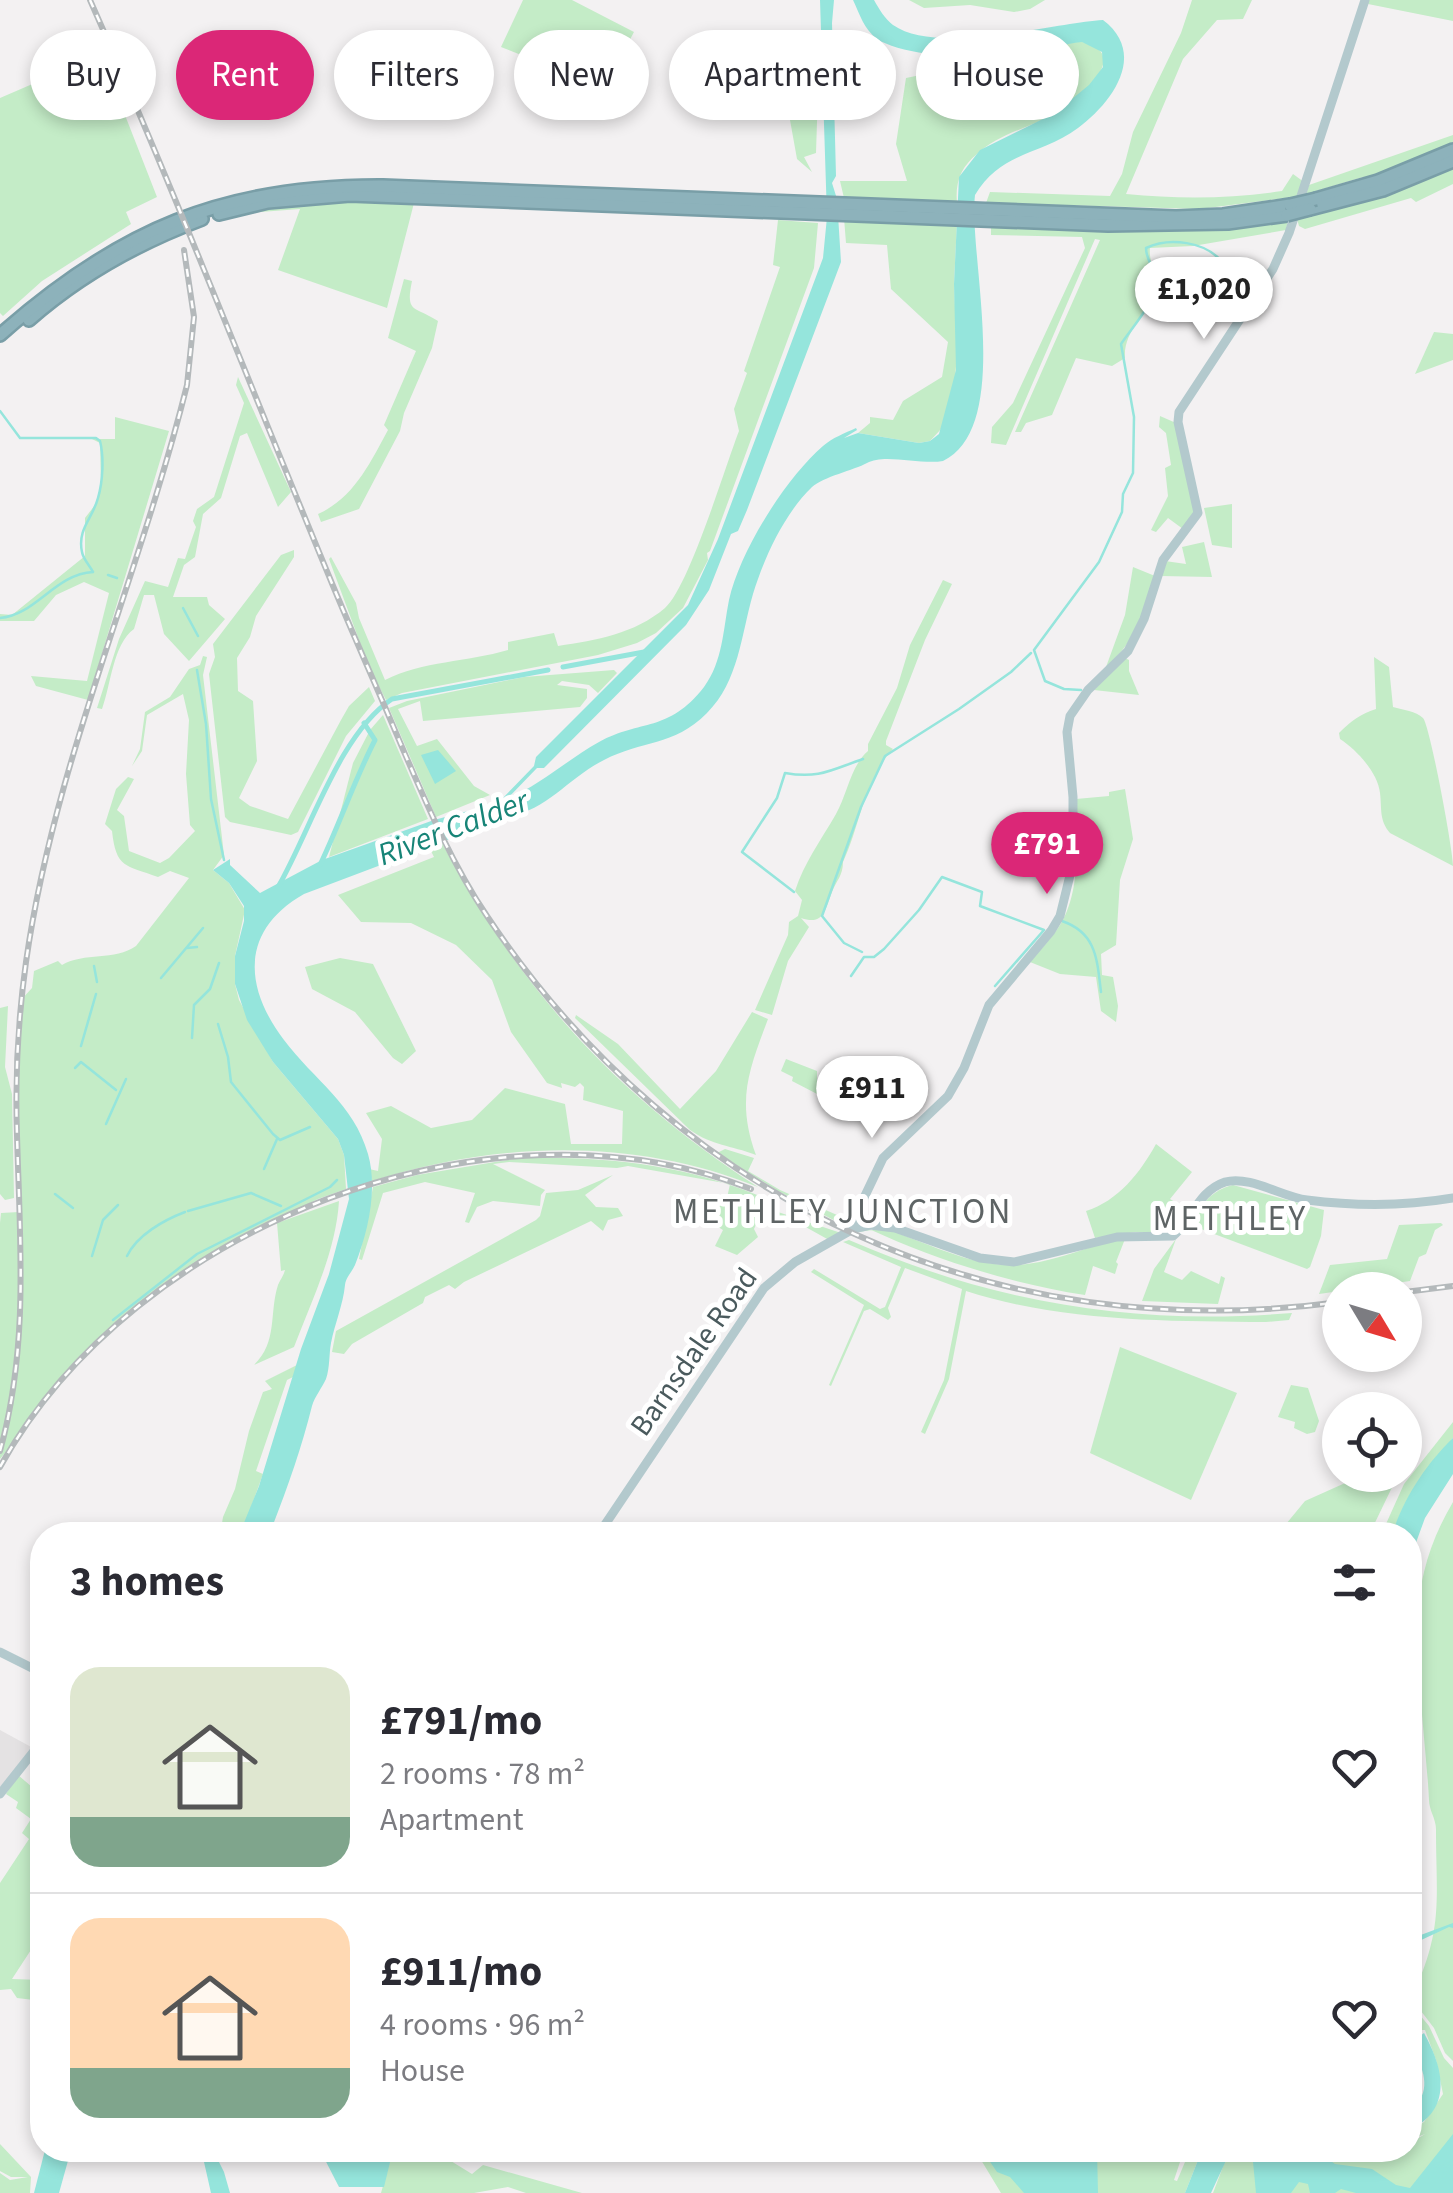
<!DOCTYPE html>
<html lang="en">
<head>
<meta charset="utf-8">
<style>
	:root { --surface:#fff; --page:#f7f7f7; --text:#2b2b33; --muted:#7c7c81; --line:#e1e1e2; --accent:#db2777 }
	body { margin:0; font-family:"Source Sans 3",sans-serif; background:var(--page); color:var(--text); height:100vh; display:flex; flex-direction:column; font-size:38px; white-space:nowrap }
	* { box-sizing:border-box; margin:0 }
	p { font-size:32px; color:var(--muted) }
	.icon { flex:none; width:55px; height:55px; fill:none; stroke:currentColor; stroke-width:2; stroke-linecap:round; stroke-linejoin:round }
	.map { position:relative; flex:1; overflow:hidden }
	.panel { position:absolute; left:30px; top:1522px; width:1392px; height:640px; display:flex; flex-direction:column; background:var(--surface); border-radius:40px; box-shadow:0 5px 15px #0003 }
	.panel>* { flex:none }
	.hud { position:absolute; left:30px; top:30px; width:1395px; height:90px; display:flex; gap:20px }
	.needle { width:65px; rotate:128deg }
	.buttons { position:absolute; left:1322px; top:1272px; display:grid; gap:20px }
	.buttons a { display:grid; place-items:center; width:100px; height:100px; border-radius:50%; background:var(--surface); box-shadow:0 5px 15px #0003; font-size:50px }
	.price { position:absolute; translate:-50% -85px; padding:0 22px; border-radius:35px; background:#fff; color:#222; font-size:32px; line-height:65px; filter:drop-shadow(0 2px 5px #0008) }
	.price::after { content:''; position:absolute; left:50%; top:60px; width:30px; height:22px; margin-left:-15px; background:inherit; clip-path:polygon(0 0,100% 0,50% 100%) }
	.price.on { background:var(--accent); color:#fff }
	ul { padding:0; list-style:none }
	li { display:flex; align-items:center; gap:30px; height:250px; padding:0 40px }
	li+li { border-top:2px solid var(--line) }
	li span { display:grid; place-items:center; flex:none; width:280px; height:200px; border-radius:30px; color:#555 }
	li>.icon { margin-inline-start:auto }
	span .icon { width:120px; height:120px; fill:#fffc; stroke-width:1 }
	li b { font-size:42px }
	h2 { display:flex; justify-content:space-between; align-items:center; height:120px; padding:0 40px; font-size:42px }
	.pill { padding:0 35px; border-radius:45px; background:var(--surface); box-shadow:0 5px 15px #0003; font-size:35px; line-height:90px }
	.pill.on { background:var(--accent); color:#fff }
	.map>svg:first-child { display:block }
</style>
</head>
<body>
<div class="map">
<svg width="1453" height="2193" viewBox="0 0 1453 2193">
	<rect width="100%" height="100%" fill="#f3f1f2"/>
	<path fill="#e4e2e3" d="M0 1730 33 1748 0 1787Z"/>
	<g fill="#c4ecc7">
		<path d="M523 0H572L634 32 604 88 501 47Z"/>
		<path d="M909 0H1045L1030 9 1014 12 970 5 924 8Z"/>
		<path d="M1192 0H1252L1243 19 1217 20 1183 59 1126 194C1179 199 1229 199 1282 191L1293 174 1304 182 1300 196 1200 209 986 203 990 192 1110 196 1122 174 1133 132 1181 33Z"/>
		<path d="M1369 0H1453V21L1368 4Z"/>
		<path d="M1078 41C1137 52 1079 100 1054 114 1029 128 998 134 977 154 961 167 955 182 957 203L844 198 840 181H907L896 144 906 78 935 72 943 56 1016 58Z"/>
		<path d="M98 46 157 197 126 212 131 224 42 281 3 316 0 313V98L44 79Z"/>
		<path d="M818 91 816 153 804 157 812 172 797 159 790 120Z"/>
		<path d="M1453 135V142L1429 153 1428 157 1365 180 1363 177 1306 194 1309 185Z"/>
		<path d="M1453 165V184L1416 202 1411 198 1305 229 1299 226 1297 219 1376 199 1375 195Z"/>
		<path d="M345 201 414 203 387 308 278 270 300 209 248 213 293 205Z"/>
		<path d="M844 218 957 221 954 284 957 351 955 382 941 429 930 441 919 443 858 433 870 423V417L893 420 903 401 942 377 948 342 891 289 887 245 846 243Z"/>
		<path d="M778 220 818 223 814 268 710 551 707 553 708 560 683 608 656 633 637 643 598 655 402 693 386 700 369 667 329 559 331 557 356 603 359 618 385 680C422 661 468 662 508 650V642L554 633 558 646C597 640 634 634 665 608 689 587 725 467 739 431L734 409 747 373 744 371 780 267 773 265Z"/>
		<path d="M1288 220 1286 230 1193 246 1150 248C1148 264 1160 274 1155 289 1148 314 1123 331 1125 358L1112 366 1076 358 1052 415 1026 423 1021 432H1015L1100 240 1095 239 1006 445 991 443 992 427 1013 403 1085 248 1082 237 991 235V223Z"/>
		<path d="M404 279 412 281C405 314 415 306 438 321L432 348 404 413 400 431 359 509 321 522 318 514C354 498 370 463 388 430L384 425 416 351 388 338Z"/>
		<path d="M1434 332 1453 334V360L1415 374Z"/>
		<path d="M238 377 291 492 278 507 247 433 240 436 221 498 203 514 195 557 184 565 173 597H207L209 605 225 619 189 661 164 634 154 595H144L134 629C113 644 111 685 102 709L97 708 119 639 145 581 168 587 178 558 185 559 196 527 193 521 197 509 214 497 244 403 236 385Z"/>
		<path d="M1160 416 1176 423 1195 501 1194 515 1183 529 1168 518 1156 532 1151 530 1168 496 1165 468 1171 465 1166 433 1159 427Z"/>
		<path d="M115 417 169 431 88 700 36 686 31 676 87 681 109 593 84 582 56 595 34 621H0V614L12 615 85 556V518L95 505 101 486 100 443 92 439H115Z"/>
		<path d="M1232 504V548L1212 545 1204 508Z"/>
		<path d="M1204 542 1212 577 1161 576 1165 561 1186 564 1182 547Z"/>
		<path d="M294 550V557L256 616 250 637 237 658 238 691 253 701 257 761 239 798 250 806 288 819 341 720 349 706 369 687 375 701 346 736 298 832 291 835 230 822 225 817 209 674 215 657 213 644 281 555Z"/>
		<path d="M1133 567 1155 576C1145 613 1135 642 1106 667L1125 615Z"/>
		<path d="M943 580 952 584 925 640 886 741V745L893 749C864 780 860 826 843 862 843 876 836 881 832 892 825 910 824 926 801 918L809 927 788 961 772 1015 755 1010 788 935 789 922 798 916 802 900 795 891C804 863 821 840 836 814 847 795 851 765 868 751V744L897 688 910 645Z"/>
		<path d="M203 656 207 657 203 675 224 855 213 870 229 883 245 910 235 956V984L239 1000 273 1062 338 1139 344 1155 346 1189 318 1199 230 1243 166 1284 127 1316 79 1362 0 1459V1223L1 1213 19 1212 15 1134 20 1001 32 988 34 971 58 961 62 965C84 952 115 961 136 946L189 878 170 871 158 877C125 865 116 868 112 831L105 824 116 789 128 777 134 779 117 810 124 816 129 851 160 863 169 858 195 831 190 825 186 774 189 720 183 694 147 715 142 751 132 766 140 749 145 712 170 697 189 669 200 665Z"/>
		<path d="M1374 657 1389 667 1393 707C1403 710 1416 711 1423 718 1430 726 1453 850 1453 866L1390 833C1379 820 1382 809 1380 793 1378 773 1357 750 1340 739L1339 733C1351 721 1360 714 1376 709Z"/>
		<path d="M1125 658 1129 660V671L1139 695 1094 690Z"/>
		<path d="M614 670 617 673 598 693 589 685 562 681 557 685 587 689V698L580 707 423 721 420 701 398 709 417 746 437 739 474 786 490 795 436 817 389 708 407 701 524 677Z"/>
		<path d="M383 715 428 819 329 857 353 763 370 730Z"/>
		<path d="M1125 789 1133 839 1120 880 1116 945 1101 954 1102 975 1113 977 1118 1006 1116 1022 1101 1011 1096 977 1060 974 1030 962C1040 950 1052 938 1060 925 1082 889 1076 840 1076 799L1109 796V792Z"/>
		<path d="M441 841C519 989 617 1096 758 1187 635 1137 497 1141 372 1181L369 1169 378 1171 382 1139 366 1113 391 1106 431 1128 472 1120 505 1088 565 1104 571 1144H622L623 1111 583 1100 584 1087 580 1083 575 1087 561 1083 562 1088 547 1083 511 1032 492 980 456 945 411 923 361 922 338 895 434 857 429 847Z"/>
		<path d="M340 958 373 964 416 1051 402 1064 393 1058 355 1012 312 989 305 967Z"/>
		<path d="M8 1006 5 1067 12 1094 14 1198 5 1200 0 1194V1008Z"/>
		<path d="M752 1012 768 1019C749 1070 736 1100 756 1155 730 1145 713 1146 690 1130L575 1018 576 1015 618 1044 680 1109 716 1071Z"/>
		<path d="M786 1059 817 1071V1082L825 1085 819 1095 792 1081 793 1077 781 1071Z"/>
		<path d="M1156 1144 1192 1172 1170 1199 1178 1204 1169 1225 1175 1230 1171 1233 1136 1232 1095 1238 1086 1211C1118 1201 1140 1173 1156 1144Z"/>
		<path d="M725 1149 754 1158 748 1171 780 1190 853 1222 847 1227 778 1191 717 1153Z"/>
		<path d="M519 1158C605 1156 686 1164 767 1199L769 1209 841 1233 829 1240 802 1225 787 1226 786 1221 759 1218 754 1229 758 1237 737 1255 715 1246 723 1230 707 1220 718 1215 720 1202 716 1198H727L730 1184 628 1166 617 1168 509 1162 493 1164 545 1190 541 1195 540 1206 493 1201 477 1207 469 1223 465 1222 475 1193 425 1182 383 1193 362 1260 359 1259 373 1187 417 1175Z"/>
		<path d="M613 1175 585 1195 596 1207 618 1208 623 1216 608 1220 603 1231 591 1221 464 1282 455 1289 449 1285 425 1297 423 1303 352 1344 344 1354 332 1352 336 1331 536 1220 540 1216 546 1193 578 1190Z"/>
		<path d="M1233 1185 1324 1210 1321 1236 1310 1267 1307 1269 1193 1226 1191 1222C1201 1204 1212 1190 1233 1185Z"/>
		<path d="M339 1201C336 1251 312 1300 294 1347L254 1365C278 1342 269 1313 278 1285 280 1280 284 1275 285 1270L281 1271 277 1223Z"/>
		<path d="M1441 1223 1443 1225 1435 1230 1426 1254 1419 1257 1410 1281 1319 1294 1330 1265 1387 1259 1399 1225Z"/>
		<path d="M884 1228C928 1243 979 1271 1027 1264 1061 1260 1091 1244 1125 1239L1116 1262 1118 1264 1115 1274 1093 1266 1085 1295C1010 1283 939 1261 869 1229L853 1233Z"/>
		<path d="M1176 1239 1164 1272 1182 1280 1191 1271 1219 1284 1221 1276 1225 1278 1218 1304 1142 1301 1154 1269Z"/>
		<path d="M849 1240C994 1303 1135 1326 1292 1313L1289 1320 1266 1322C1166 1321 1063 1322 966 1291L949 1379 925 1434 921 1432 944 1380 962 1289 905 1268 888 1308 891 1317 888 1320 870 1309 864 1311 831 1386 829 1385 864 1305 811 1272 814 1269 880 1309 885 1307 901 1267 843 1242Z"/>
		<path d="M1120 1347 1237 1393 1191 1500 1090 1453Z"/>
		<path d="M297 1365 293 1377 287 1380 256 1471 263 1474 241 1535H220L223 1517 235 1489 249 1431 263 1392 272 1389 265 1381Z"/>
		<path d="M1291 1385 1308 1388 1319 1421 1315 1432 1307 1434 1294 1428 1295 1422 1278 1417Z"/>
		<path d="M1453 1422V1438L1416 1484 1392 1535H1381L1404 1484Z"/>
		<path d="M1363 1475H1398L1369 1535 1300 1532 1277 1535 1305 1501Z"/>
		<path d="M1453 1502V2061L1445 2053 1434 2028 1411 1998C1444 1930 1436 1900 1436 1829 1436 1819 1429 1810 1429 1800 1426 1737 1409 1630 1424 1572 1430 1547 1440 1524 1453 1502Z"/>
		<path d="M18 1775 39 1793 42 1790V1933L12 1979 42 1980V2001L17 1998 11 1989 0 1990V1883L29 1839 22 1833 31 1819 16 1808 18 1802 6 1794Z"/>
		<path d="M1410 2003 1429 2026 1444 2058 1453 2068V2193H1213L1224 2164 1234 2150H1410V2143L1425 2134 1410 2140V2130L1424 2122 1443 2094 1436 2060 1425 2030H1419L1418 2017 1410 2013Z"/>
		<path d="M0 2144 31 2177 30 2193H0V2173L10 2180 28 2177H11L0 2171Z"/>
		<path d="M393 2150H433L472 2174 483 2165 582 2193H526L508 2187 474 2193H381Z"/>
		<path d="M975 2150H1184L1174 2180 1177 2181 1190 2150H1202L1185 2193H1001Z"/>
	</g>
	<g fill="#95e5dc">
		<path d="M820 0H834L832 23 836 176 832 183 837 199 841 262 747 510 738 531 731 534 709 590 686 625 544 768H537L508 798C541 785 568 759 599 742 641 719 668 733 704 687 723 661 723 630 729 600 740 551 785 479 823 446 832 438 845 433 856 428L857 430 844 438 858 433 919 443 930 441 939 434 956 370 954 284 959 177 980 150 1055 113 1089 85 1103 67 1102 52 1082 42C1064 43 1047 52 1030 56 997 63 904 57 877 39 864 29 860 15 853 0H874C879 9 885 19 893 25 937 56 1053 23 1103 20 1148 54 1112 103 1078 128 1042 155 1001 151 975 195 968 255 1014 427 943 461 921 465 884 453 867 463 854 470 823 477 812 487 784 514 764 558 753 594 741 635 739 681 707 713 673 747 642 740 604 760 568 778 549 809 508 817L304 894C241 930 243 986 284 1040 314 1080 354 1104 368 1154 378 1189 368 1232 355 1265 352 1272 346 1277 345 1285 343 1305 335 1323 331 1343 329 1353 330 1367 326 1379 322 1388 315 1396 312 1406 301 1450 286 1492 269 1535H239L259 1486 301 1349 329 1274 349 1199 344 1155 338 1139 273 1062 247 1020 235 984V956L244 921V906L229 883 213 870 230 859V865L260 893 322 860 434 820 498 803 534 766 536 757 688 605 718 539 823 258 827 217Z"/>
		<path d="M438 750 456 771 435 784 421 755Z"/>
		<path d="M1453 1438V1474L1425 1518 1410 1559V1535H1392C1403 1499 1426 1464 1453 1438Z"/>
		<path d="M1410 1769 1422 1887 1418 1936 1453 1923V1928L1449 1927 1417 1942 1410 1964Z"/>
		<path d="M1424 2033C1444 2069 1453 2109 1410 2130 1410 2114 1413 2113 1420 2100 1431 2081 1419 2061 1410 2044Z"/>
		<path d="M1453 2134V2193H1356L1341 2189 1335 2193H1310L1308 2184 1299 2182 1291 2193H1256L1253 2162 1267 2150H1315L1335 2164 1372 2169 1396 2185 1410 2188Z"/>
		<path d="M45 2150H71L59 2193H34Z"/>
		<path d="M196 2150H213L224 2172 230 2193H211L204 2162Z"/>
		<path d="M320 2150H393L384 2187H339Z"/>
		<path d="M982 2150H1097L1098 2193H1024L1010 2177 997 2172Z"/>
		<path d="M1202 2150H1231L1211 2193H1185Z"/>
	</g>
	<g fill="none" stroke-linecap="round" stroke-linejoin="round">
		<g stroke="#95e5dc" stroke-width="2.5">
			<path d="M0 411 20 438H96L100 441C104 457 103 481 98 498 93 518 77 529 82 552 83 559 90 566 93 572"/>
			<path d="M108 575 117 578"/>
			<path d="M183 608 198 636"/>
			<path d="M0 618C36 615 55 574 93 572"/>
			<path d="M197 670 206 724 211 799 224 860"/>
			<path d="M1081 690 1064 689 1045 681 1034 650 1099 562 1122 512 1123 494 1133 473 1134 417 1121 344C1132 327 1158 300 1156 279 1155 268 1146 261 1146 248 1169 237 1206 241 1223 263 1227 269 1231 278 1236 284L1254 287"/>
			<path d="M794 892 742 852 777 798 785 773C819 779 831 770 863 759"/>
			<path d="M1062 921C1097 933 1097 960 1101 992"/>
			<path d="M187 948 197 947"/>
			<path d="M862 952 844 943 822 916 861 807 885 756 959 709 1011 672 1031 653"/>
			<path d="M94 966 97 982"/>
			<path d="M851 976 864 957H874L884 949 919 910 942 877 982 892 980 906 1044 930 995 986"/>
			<path d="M161 978 203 928"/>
			<path d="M218 1024 228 1057 231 1082 273 1134 280 1140 310 1127"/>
			<path d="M192 1038 194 1005 210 989 219 963"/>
			<path d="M81 1046 96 994"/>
			<path d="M75 1068 81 1062 116 1090"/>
			<path d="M106 1124 126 1079"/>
			<path d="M264 1169 277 1139"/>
			<path d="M55 1194 73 1208"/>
			<path d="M188 1211 251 1193 281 1206"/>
			<path d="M92 1256 103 1220 118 1205"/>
			<path d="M127 1256C137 1235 164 1220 185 1212"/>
			<path d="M113 1320 197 1254 330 1187 337 1180"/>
		</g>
		<g stroke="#95e5dc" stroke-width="5">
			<path d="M563 667 644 652"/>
			<path d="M320 865C340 823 354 781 375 740L364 723"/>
			<path d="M278 887C310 832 339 734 392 699L548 670"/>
		</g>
		<g stroke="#799ea7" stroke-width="16">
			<g id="highway">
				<path d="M1316 199 1378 181 1453 150"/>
				<path d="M1310 209 1383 190 1453 161"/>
				<path d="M219 214 268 202 350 195 1108 225 1228 223 1287 215"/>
				<path d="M29 320C80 275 138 243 202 219"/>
				<path d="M0 335C118 230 224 185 383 186L1176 217 1223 215 1290 205"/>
			</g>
		</g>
		<g stroke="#b3c9cd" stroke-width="9">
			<path d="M858 1227 856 1220 862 1202 883 1158 948 1096 964 1068 989 1005 1051 931 1060 916 1073 863V797L1067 732 1070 716 1088 690 1128 651 1144 619 1163 560 1198 513 1178 422 1179 412 1273 269 1289 233 1365 0"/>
			<path d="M598 1535 764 1288 795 1262 853 1229 870 1225 895 1228 980 1258 1014 1262 1117 1237 1173 1236C1192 1220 1198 1191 1225 1182 1250 1175 1282 1197 1307 1200 1354 1206 1406 1206 1453 1198"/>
			<path d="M0 1652 42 1673"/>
			<path d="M0 1794 42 1741"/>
		</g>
		<use href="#highway" stroke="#8db2bb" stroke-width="11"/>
		<g stroke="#b4b9bb" stroke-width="6">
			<g id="rail">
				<path d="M90 0C175 192 251 388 331 581 354 637 379 692 402 747 427 805 452 864 487 916 680 1206 996 1348 1340 1302"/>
				<path d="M1405 1292 1453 1286"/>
				<path d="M0 1451C29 1346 20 1243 17 1135 15 1077 18 1019 26 962 54 763 139 579 187 385L194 317 184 250"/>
				<path d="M0 1467C134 1225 491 1086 751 1189"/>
			</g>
		</g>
		<use href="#rail" stroke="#fff" stroke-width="2.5" stroke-dasharray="8" stroke-linecap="butt"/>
		<g stroke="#799ea7" stroke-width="16" stroke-linecap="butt">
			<g id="highway-bridge">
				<path d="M1290 205 1316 199"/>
				<path d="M1287 215 1310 209"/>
			</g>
		</g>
		<use href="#highway-bridge" stroke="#8db2bb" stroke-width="11"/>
	</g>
	<g text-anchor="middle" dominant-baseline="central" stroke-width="10" stroke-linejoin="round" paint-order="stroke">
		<g font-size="30" fill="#4a5a5d" stroke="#fff">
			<text transform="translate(694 1352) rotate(-55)">Barnsdale Road</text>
		</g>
		<g font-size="32" font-style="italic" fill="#178477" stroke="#fff">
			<text transform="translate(453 828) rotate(-21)">River Calder</text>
		</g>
		<g font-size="35" letter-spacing="2.5" fill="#5e6465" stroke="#fff">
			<text x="843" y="1212">METHLEY JUNCTION</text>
			<text x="1230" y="1219">METHLEY</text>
		</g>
	</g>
</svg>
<div class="buttons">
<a><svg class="needle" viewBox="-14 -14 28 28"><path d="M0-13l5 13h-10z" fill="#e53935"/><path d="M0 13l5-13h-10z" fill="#7c7c81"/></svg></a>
<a><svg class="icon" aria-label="locate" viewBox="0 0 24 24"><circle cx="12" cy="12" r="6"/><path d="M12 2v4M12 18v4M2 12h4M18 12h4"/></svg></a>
</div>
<b class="price" style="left:1204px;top:342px">£1,020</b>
<b class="price on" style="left:1047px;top:897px">£791</b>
<b class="price" style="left:872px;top:1141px">£911</b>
<div class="hud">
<a class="pill">Buy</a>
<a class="pill on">Rent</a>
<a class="pill">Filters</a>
<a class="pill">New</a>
<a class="pill">Apartment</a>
<a class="pill">House</a>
</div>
<section class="panel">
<h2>3 homes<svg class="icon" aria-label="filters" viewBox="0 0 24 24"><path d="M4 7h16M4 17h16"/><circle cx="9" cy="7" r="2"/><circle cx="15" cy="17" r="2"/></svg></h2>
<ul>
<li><span style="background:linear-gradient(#dfe7d0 75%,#7fa58c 0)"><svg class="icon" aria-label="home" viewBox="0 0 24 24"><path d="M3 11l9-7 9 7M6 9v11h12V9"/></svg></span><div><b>£791/mo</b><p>2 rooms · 78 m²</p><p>Apartment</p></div><svg class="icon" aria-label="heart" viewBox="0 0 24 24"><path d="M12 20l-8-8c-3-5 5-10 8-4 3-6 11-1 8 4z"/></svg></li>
<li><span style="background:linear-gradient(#ffd9b3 75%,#7fa58c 0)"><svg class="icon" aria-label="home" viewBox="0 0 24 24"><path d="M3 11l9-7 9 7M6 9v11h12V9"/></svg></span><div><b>£911/mo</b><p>4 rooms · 96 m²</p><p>House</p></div><svg class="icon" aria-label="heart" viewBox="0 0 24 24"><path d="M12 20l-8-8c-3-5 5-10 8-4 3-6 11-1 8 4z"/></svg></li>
</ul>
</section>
</div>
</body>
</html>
